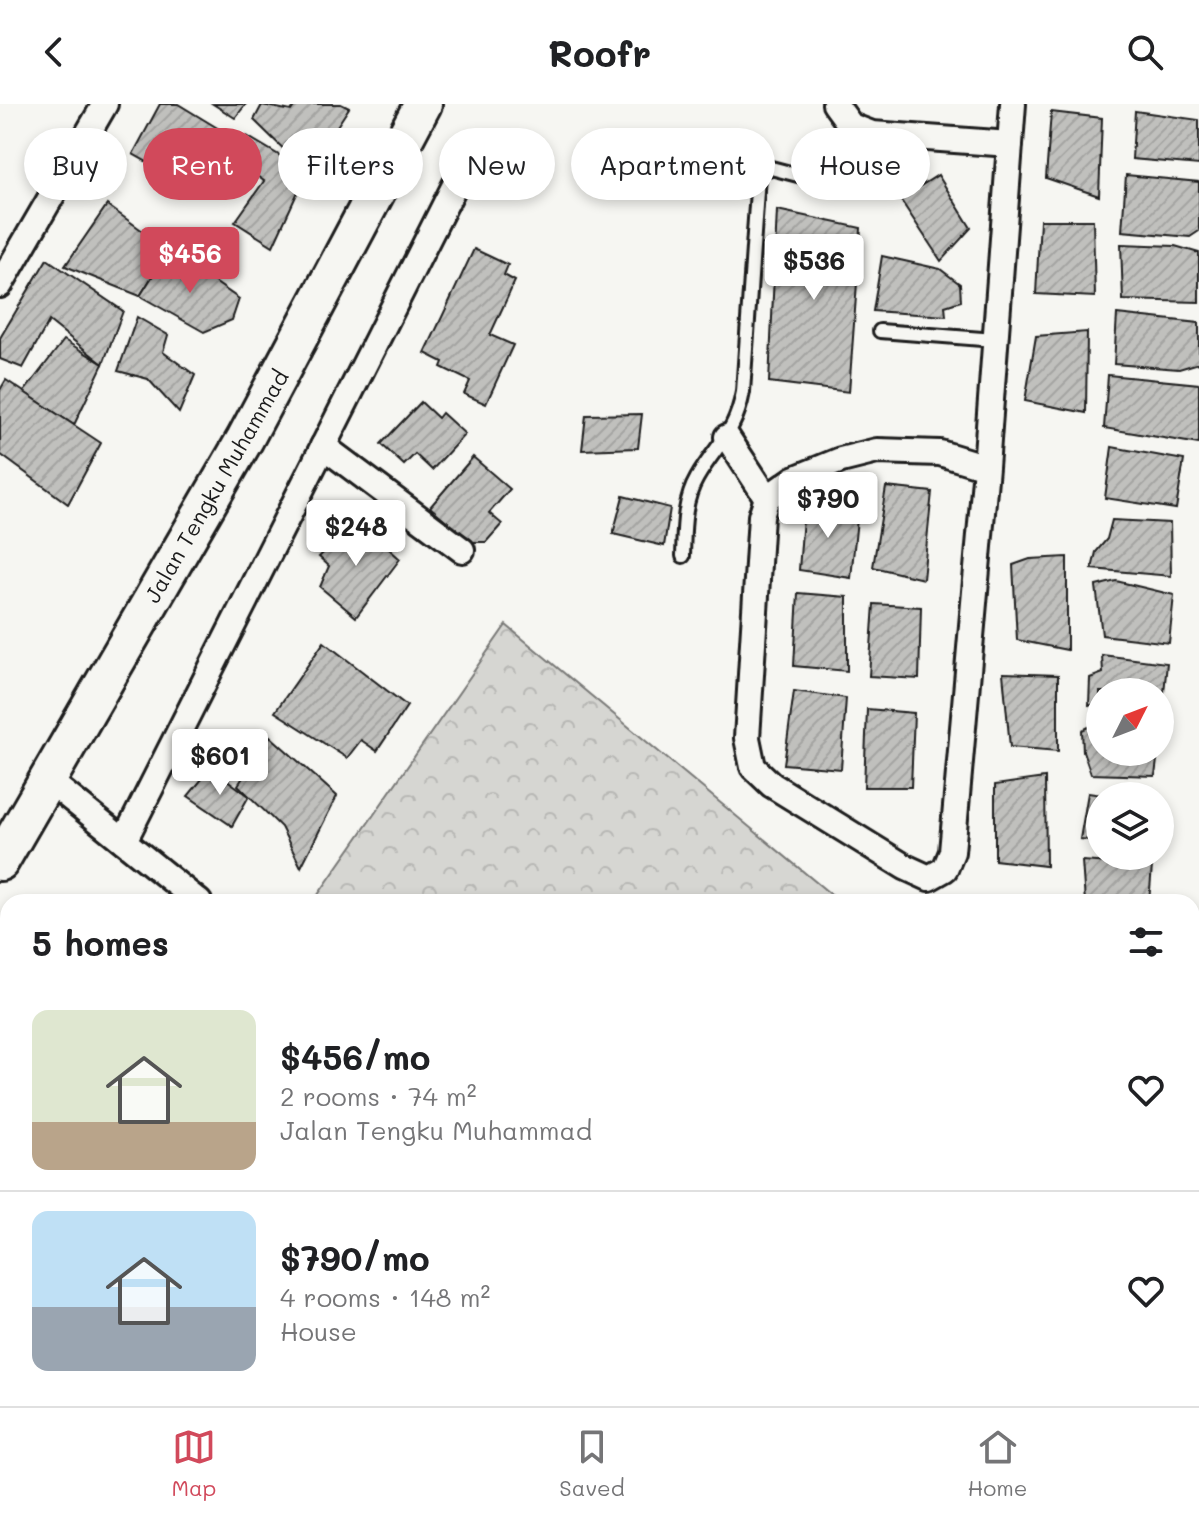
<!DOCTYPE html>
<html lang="en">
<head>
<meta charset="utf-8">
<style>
	:root { --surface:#fff; --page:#f6f6f6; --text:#202124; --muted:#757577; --line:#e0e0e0; --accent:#d1495b }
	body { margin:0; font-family:Mali,sans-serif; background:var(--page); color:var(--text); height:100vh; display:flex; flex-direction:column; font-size:30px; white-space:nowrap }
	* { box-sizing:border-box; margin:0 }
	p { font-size:26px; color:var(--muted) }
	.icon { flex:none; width:44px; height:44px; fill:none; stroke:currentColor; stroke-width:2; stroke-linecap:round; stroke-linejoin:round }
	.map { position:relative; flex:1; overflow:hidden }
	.details { position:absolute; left:0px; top:790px; width:1200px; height:512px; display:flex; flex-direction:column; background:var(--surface); border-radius:24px 24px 0 0; box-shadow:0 4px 12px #0003 }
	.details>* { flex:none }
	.guide { position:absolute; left:24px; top:24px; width:1152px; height:72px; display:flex; gap:16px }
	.needle { width:52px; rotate:48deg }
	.controls { position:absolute; left:1086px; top:574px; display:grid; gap:16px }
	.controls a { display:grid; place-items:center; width:88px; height:88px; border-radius:50%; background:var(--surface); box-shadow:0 4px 12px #0003; font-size:40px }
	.price { position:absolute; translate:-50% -68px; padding:0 18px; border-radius:8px; background:#fff; color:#222; font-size:26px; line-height:52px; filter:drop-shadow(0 2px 4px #0008) }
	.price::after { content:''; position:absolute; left:50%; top:48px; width:24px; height:18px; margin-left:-12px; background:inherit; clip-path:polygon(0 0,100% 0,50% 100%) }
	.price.on { background:var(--accent); color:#fff }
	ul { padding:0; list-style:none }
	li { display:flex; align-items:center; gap:24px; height:200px; padding:0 32px }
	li+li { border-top:2px solid var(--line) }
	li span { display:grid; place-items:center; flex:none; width:224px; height:160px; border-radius:16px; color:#555 }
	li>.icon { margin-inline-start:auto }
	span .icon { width:96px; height:96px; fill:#fffc; stroke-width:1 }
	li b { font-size:34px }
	h2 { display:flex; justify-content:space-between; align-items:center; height:96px; padding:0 32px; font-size:34px }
	.tag { padding:0 28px; border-radius:36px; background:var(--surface); box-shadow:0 4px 12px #0003; font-size:28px; line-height:72px }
	.tag.on { background:var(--accent); color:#fff }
	header { display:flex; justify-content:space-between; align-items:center; height:104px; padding:0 32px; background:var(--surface); font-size:36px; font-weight:800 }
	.tabs { display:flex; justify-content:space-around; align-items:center; height:112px; border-top:2px solid var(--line); background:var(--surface); font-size:22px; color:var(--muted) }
	.tabs a { display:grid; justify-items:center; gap:4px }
	.tabs .on { color:var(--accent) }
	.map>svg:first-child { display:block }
</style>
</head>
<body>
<header><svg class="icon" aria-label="back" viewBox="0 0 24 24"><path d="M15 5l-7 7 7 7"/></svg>Roofr<svg class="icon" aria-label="search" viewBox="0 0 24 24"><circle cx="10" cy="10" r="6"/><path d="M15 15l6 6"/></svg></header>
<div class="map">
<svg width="1199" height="1302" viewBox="0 0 1199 1302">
	<defs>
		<pattern id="forest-crowns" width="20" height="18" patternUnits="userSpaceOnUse" patternTransform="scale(2)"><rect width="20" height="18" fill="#d6d6d2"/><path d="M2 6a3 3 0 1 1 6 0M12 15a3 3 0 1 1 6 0" fill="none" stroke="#b7b7b4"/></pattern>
		<pattern id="building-hatch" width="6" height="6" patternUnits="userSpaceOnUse" patternTransform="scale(2)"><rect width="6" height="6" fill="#c0c0bd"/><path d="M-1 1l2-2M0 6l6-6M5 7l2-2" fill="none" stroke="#a4a4a2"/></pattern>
	</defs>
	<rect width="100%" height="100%" fill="#f6f6f2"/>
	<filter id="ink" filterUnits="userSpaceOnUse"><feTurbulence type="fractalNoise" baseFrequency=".0125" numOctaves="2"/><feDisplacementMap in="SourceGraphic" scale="16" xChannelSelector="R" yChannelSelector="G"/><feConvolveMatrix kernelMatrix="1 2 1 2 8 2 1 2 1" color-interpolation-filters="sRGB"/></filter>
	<g filter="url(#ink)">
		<g fill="url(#forest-crowns)" stroke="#797977" stroke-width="2">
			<path d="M506 521 840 798H313Z"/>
			<path d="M1192 1081 1199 1083V1302H318L325 1294H1192Z"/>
			<path d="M0 1255 8 1262V1294H238L250 1302H0Z"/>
		</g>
		<g fill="url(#building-hatch)" stroke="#1c1c1c" stroke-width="2">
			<path d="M160 0H178L229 31 214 55 181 42 167 69 133 50Z"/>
			<path d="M213 0H246L235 14Z"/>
			<path d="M296 0H341L349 4 307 68 254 16 262 1 291 7Z"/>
			<path d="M1135 7 1199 16V61L1132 55Z"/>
			<path d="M1051 8 1102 14 1099 92 1046 74Z"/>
			<path d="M247 32 307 68 273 142 235 118 264 77 235 57Z"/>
			<path d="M938 71 971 124 941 157 900 95Z"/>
			<path d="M1126 71 1199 78V127L1190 133 1122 127Z"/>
			<path d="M107 101 169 146 140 192 65 162Z"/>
			<path d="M777 106 861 124 849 288 769 278Z"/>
			<path d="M1040 116H1093L1095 193 1036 190Z"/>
			<path d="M1121 140 1175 142 1199 149V198L1123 196Z"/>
			<path d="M474 145 508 161 504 171 515 177 490 231 513 241 486 300 464 290 470 277 441 263 443 258 425 249Z"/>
			<path d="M169 146 239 195 232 216 204 228 140 192Z"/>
			<path d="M882 152 940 165 960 180 961 197 945 202 946 212 873 207Z"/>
			<path d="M47 155 123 207 103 260 49 217 23 264 0 255V234Z"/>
			<path d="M1117 210 1199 219V259L1179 265 1114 260Z"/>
			<path d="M137 213 168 231 163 248 195 271 179 309 148 275 118 267Z"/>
			<path d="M1087 228 1086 309 1025 297 1036 232Z"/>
			<path d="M64 236 103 260 74 321 24 288Z"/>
			<path d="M1108 271 1199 280V340L1104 324Z"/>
			<path d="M6 276 101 339 68 400 0 350V286Z"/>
			<path d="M421 298 438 314 442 309 465 330 432 366 415 350 404 361 381 340Z"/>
			<path d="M642 310 638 344 582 346 586 311Z"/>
			<path d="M1112 343 1184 356 1176 405 1105 394Z"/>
			<path d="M473 353 510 385 489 409 502 420 486 438H471L430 403Z"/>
			<path d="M886 383 932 388 923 475 873 463Z"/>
			<path d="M623 392 670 404 664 442 613 430Z"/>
			<path d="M804 400 858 405 851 474 799 466Z"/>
			<path d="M357 416 400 455 356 513 320 483 329 462 319 453Z"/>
			<path d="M1112 416 1170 419 1171 472 1092 465 1096 448 1107 435Z"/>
			<path d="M1067 453V546L1017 536 1013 461 1030 455Z"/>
			<path d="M1116 477 1174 491 1169 539 1102 531 1096 482Z"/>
			<path d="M798 489 847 493V567L794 562Z"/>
			<path d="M874 500 921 503 919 575 869 572Z"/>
			<path d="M324 538 407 602 377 647 361 636 347 654 275 608Z"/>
			<path d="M1102 551 1167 559 1162 608 1160 607V588H1100V602L1089 601 1090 574 1103 569Z"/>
			<path d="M1003 569 1058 571V647L1010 643Z"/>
			<path d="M794 587 846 594 841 665 784 660Z"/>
			<path d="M867 605 914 609 911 683H864Z"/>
			<path d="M1099 618 1100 648H1158L1155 672 1091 670 1083 647 1082 626Z"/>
			<path d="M270 632 337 692 301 763 281 723 238 681Z"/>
			<path d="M211 664 249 692 232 722 188 692Z"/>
			<path d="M1045 674 1046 762 995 756V681Z"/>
			<path d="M1088 689 1109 692H1100V737L1080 735Z"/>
			<path d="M1082 757 1152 762 1149 798H1085Z"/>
			<path d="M0 1100 8 1106V1172L0 1168Z"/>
		</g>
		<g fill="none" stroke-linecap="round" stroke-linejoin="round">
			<g stroke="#1c1c1c" stroke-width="18">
				<g id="lane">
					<path d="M880 227 995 236"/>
					<path d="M683 452C684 426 683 398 697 374 717 339 735 331 743 288L758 72 763 65 771 64 840 82C857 71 851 41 851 22"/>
				</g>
			</g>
			<g stroke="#1c1c1c" stroke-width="30">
				<g id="street">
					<path d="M835 0 851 22 872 30 1010 40"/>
					<path d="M0 181 105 0"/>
					<path d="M727 333 767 394"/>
					<path d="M323 342 462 446"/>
					<path d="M986 363 940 349 877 347 841 356 794 375 767 394 761 412 747 634 753 663 772 681 905 763 929 774 945 765 952 748 986 363 1013 0"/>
					<path d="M48 676 199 798"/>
					<path d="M124 737 455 81"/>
					<path d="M1192 926 1199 833"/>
					<path d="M1192 1028 1199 1041"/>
					<path d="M0 1058 8 1047"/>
					<path d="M0 1218 8 1224"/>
				</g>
			</g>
			<g stroke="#1c1c1c" stroke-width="42">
				<path id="secondary" d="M0 758 245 335 423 0"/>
			</g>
			<use href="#lane" stroke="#f6f6f2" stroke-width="12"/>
			<use href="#street" stroke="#f6f6f2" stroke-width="24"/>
			<use href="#secondary" stroke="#f6f6f2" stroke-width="36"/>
		</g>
	</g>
	<g text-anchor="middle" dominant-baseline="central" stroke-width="6" stroke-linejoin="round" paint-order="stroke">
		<g font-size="22" fill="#1c1c1c" stroke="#f6f6f2">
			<text transform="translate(216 382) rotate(-60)">Jalan Tengku Muhammad</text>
		</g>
	</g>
</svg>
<div class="controls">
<a><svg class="needle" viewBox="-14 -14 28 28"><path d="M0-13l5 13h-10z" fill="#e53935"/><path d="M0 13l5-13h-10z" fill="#757577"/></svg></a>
<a><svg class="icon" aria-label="layers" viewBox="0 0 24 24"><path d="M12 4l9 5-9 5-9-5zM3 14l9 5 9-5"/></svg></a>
</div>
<b class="price on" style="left:190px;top:191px">$456</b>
<b class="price" style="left:814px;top:198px">$536</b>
<b class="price" style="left:828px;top:436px">$790</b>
<b class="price" style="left:356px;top:464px">$248</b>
<b class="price" style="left:220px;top:693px">$601</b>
<div class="guide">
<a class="tag">Buy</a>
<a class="tag on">Rent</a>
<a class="tag">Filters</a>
<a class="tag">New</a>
<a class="tag">Apartment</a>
<a class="tag">House</a>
</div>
<section class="details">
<h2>5 homes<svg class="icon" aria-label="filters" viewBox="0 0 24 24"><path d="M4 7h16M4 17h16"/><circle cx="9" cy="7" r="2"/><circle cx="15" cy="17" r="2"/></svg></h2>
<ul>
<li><span style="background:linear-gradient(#dfe7d0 70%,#b9a48a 0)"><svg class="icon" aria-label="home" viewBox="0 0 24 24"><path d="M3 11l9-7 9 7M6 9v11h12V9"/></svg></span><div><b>$456/mo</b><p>2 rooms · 74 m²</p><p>Jalan Tengku Muhammad</p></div><svg class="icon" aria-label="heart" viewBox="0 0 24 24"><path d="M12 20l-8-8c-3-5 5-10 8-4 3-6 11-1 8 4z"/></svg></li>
<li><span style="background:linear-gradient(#bfe0f5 60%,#9aa5b1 0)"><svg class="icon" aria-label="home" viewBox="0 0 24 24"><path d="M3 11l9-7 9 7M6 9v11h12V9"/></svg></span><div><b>$790/mo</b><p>4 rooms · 148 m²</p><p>House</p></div><svg class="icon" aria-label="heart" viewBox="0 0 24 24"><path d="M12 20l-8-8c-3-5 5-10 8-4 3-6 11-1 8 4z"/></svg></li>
</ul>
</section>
</div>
<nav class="tabs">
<a class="on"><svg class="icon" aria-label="map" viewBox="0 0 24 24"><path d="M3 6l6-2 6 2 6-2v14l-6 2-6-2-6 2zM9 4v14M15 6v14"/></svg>Map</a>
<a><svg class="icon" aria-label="saved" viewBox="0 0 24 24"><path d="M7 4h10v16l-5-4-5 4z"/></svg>Saved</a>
<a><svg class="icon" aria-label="home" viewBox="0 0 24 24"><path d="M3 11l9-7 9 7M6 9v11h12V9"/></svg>Home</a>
</nav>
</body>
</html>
